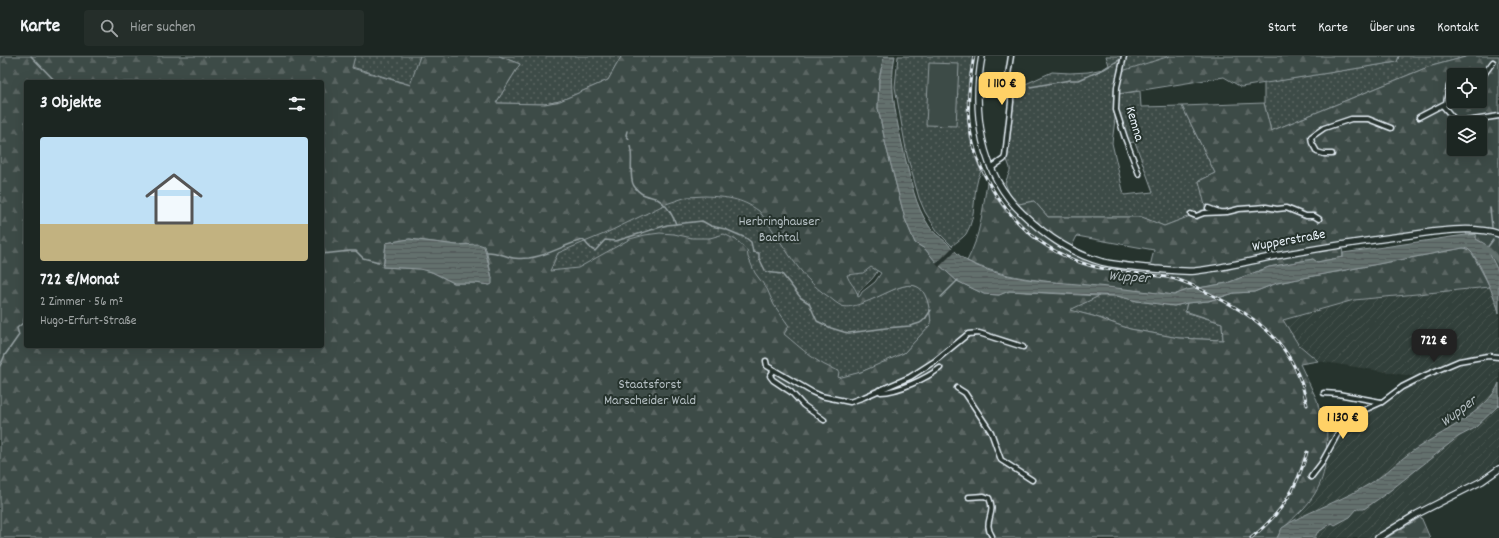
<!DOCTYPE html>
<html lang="de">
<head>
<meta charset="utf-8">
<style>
	:root { --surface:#1c2622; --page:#252e2a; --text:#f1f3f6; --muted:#a0a5a5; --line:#3a4340; --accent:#ffd166 }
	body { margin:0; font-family:Dekko,sans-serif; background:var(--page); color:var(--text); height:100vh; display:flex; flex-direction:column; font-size:15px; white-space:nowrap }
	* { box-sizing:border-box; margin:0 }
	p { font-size:13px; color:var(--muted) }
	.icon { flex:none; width:22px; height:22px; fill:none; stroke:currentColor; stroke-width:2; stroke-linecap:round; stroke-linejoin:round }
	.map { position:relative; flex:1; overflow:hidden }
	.panel { position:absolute; left:24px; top:24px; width:300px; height:268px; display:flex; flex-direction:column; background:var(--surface); border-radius:4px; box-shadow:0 4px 16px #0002,0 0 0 1px var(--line) }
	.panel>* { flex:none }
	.tools { position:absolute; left:1447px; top:12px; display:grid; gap:8px }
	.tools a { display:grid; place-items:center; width:40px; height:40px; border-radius:4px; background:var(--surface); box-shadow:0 4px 16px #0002,0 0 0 1px var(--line); font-size:20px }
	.price { position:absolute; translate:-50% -34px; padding:0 9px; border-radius:8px; background:var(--accent); color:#111; font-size:13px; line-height:26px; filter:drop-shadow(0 1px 2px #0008) }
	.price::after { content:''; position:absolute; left:50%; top:24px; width:12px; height:9px; margin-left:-6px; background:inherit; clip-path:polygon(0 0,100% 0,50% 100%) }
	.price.on { background:#222; color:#fff }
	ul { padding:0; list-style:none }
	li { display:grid; align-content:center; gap:8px; height:212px; padding:0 16px }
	li span { display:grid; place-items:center; height:124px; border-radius:4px; color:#555 }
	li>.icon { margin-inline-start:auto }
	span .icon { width:72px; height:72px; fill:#fffc; stroke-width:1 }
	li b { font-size:17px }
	h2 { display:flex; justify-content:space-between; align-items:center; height:48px; padding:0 16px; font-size:17px }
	header { display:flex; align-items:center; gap:24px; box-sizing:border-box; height:56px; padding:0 20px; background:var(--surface); border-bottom:1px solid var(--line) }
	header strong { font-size:19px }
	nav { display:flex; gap:22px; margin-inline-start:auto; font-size:14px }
	.search { width:280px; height:36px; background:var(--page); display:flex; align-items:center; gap:10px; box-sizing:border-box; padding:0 14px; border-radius:4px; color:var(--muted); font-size:15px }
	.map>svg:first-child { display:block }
</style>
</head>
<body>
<header>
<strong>Karte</strong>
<div class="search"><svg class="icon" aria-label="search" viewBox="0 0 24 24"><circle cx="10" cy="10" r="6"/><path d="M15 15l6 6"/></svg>Hier suchen</div>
<nav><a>Start</a><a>Karte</a><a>Über uns</a><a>Kontakt</a></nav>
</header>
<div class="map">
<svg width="1499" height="482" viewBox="0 0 1499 482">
	<defs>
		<pattern id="industrial-furrows" width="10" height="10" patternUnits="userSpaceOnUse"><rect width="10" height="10" fill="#333f3a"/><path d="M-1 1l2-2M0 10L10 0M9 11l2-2" fill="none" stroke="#47524e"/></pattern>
		<pattern id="green-dots" width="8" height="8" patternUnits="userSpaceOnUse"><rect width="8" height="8" fill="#3e4b47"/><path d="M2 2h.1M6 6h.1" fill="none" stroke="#5a6562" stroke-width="1.8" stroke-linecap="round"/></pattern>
		<pattern id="forest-firs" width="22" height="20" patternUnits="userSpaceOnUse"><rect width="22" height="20" fill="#3e4b47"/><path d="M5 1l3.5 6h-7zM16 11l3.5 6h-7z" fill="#5a6562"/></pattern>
		<pattern id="water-rules" width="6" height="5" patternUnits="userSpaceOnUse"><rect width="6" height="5" fill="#636f6d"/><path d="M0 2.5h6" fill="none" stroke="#535a5a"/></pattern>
	</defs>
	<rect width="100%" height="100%" fill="#26332d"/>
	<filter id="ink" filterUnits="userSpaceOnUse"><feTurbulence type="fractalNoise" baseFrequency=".025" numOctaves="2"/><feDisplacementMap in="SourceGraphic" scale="8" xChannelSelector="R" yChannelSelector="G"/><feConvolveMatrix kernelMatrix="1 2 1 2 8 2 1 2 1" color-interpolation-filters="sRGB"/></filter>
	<g filter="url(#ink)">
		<path fill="url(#industrial-furrows)" d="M1490 231 1497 246 1499 257V406L1490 414 1480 421 1414 455 1374 482H1294L1282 472 1292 464 1321 427 1326 411 1327 368 1383 347 1418 321 1318 305 1298 288 1283 264 1354 244Z"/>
		<g fill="url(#green-dots)" stroke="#939ea0" fill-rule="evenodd">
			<path d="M355 0H420L411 29 352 11Z"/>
			<path d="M499 0H618L621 1 608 24 560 45 545 48 496 47 520 8Z"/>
			<path d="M898 0H973C965 42 963 75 981 115 971 135 978 159 966 178 963 182 956 186 952 190L938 176 925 156 919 142 907 99 895 31Z"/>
			<path d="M1106 0H1122V14L1124 8 1125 0H1170L1164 3 1118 38 1140 35 1141 51 1182 50 1215 117 1199 125 1207 154 1164 170 1141 161H1048L1034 145 1014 149 1005 127 1010 115V112L1006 101 1012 38 1021 37 1019 31 1052 16 1070 17 1088 16 1103 13 1109 9ZM1116 55 1127 87 1135 86 1153 136 1124 139 1112 87Z"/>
			<path d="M1399 0H1469L1428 11 1271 75 1264 47V27L1397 6Z"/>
			<path d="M628 89 881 204C879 209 878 215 875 219 866 232 857 230 857 248 894 239 927 201 931 268L904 297 879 309 858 317 847 326 570 250 322 130Z"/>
			<path d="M1099 240H1117L1137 245 1174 250 1187 247 1185 256 1222 267 1223 284 1179 282 1130 273 1093 260 1069 254Z"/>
		</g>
		<g fill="url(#forest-firs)" stroke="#939ea0" fill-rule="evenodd">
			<path d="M0 0H355L352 12 410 29 420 0H499L520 8 496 47 545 48 560 45 608 24 621 1 618 0H884L879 23 878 52 886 90 905 163 915 187 925 193 937 207 957 225 984 238 999 239 1009 235 1099 240 1070 254 1093 260 1130 273 1179 282 1223 284 1222 267 1185 255 1187 247 1209 245 1234 237 1254 236 1277 227 1463 192 1468 193 1472 197 1490 231 1354 244 1283 264 1298 288 1318 305 1300 308 1317 344 1321 362H1325L1327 368C1326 403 1329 424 1304 452 1294 462 1284 470 1277 482H0ZM26 26H322V290H26ZM705 140C726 141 741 142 759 155 782 184 797 220 829 241 833 244 837 248 842 250 847 252 854 250 860 248 895 237 927 203 931 268L904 297 861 316 838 322 839 315C818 309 801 292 784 278L789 270 774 249 767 233 755 217 748 201 747 194 736 184 724 178 710 182H692L674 178 660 177 645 179 630 183 578 212 550 215 558 197 604 178 666 148 687 141ZM410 183 457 189 467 188 486 193 492 222 490 229 475 227H454L432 216 420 213 383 211 386 187ZM871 211 881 217 875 226 862 236 860 240 858 241C857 232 849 227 847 219L863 217Z"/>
			<path d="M1170 0H1399L1397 6 1241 31 1224 21 1118 38 1122 15Z"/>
			<path d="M1469 0H1499V217L1476 183V179H1467L1464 173 1342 189 1343 201 1317 206 1313 203 1269 211 1227 227 1187 234 1174 239C1143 235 1111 232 1080 229 1042 225 1003 222 967 205 980 181 983 153 987 126L996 142 1007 157 1014 149 1034 145 1048 161H1142L1164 170 1206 154 1199 125 1215 117 1182 50 1264 47 1271 75 1428 11ZM1454 19H1480V45H1454ZM1454 67H1480V93H1454ZM1077 180 1154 194 1150 210 1103 204 1072 190Z"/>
			<path d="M1421 461 1430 482H1386Z"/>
		</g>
		<path fill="#3e4b47" stroke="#939ea0" d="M929 7 959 8 956 70 926 69Z"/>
		<g fill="url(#water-rules)" stroke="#98a3a5">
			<path d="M884 0H895C888 33 898 69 905 101 911 125 915 149 929 170 933 177 940 181 946 186 954 193 959 201 969 206 1001 223 1042 225 1078 228 1110 231 1142 235 1174 239L1187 234 1227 227 1269 211 1313 203 1317 206 1343 201V197L1458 180 1476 178V183L1485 188 1499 217V257C1497 246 1477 199 1469 194 1467 192 1465 192 1463 192L1277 227 1254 236 1234 237 1208 245 1187 247 1174 250 1137 245 1117 240 1009 235 999 239 984 238 957 225 937 207 925 193 915 187 905 163 886 90 878 52 879 23Z"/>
			<path d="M409 183 457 189 478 188 484 190 492 222V228L490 229 475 227H454L432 216 420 213 382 211 384 207 386 187Z"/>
			<path d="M1499 327V349L1475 372 1458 381 1387 437 1364 453H1357L1350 461 1335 469 1332 467 1317 477 1315 482H1277L1282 472 1291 466C1317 452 1345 443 1371 427 1386 418 1399 404 1414 394 1439 377 1488 356 1499 327Z"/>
		</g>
		<path fill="#26332d" d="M953 191 956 194 939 211 936 208Z"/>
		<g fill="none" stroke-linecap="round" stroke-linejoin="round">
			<g stroke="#98a3a5" stroke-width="1.5">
				<path d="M31 0 56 26"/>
				<path d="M1030 31 1070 24H1079L1104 13 1121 3"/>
				<path d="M627 75 626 79 629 83"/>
				<path d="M630 90C634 102 628 121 634 130 640 139 645 139 655 142 665 146 672 158 676 168"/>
				<path d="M1490 152 1492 171"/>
				<path d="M1486 193 1493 184"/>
				<path d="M486 196C495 195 504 200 513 202 518 203 524 202 529 202 548 200 565 188 583 184 588 188 589 193 595 195L605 184 616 185 667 169 702 165 711 170 725 173 746 182 751 186 753 196 759 197V202L766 216 782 218 801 242 809 247 817 265 831 272 844 276 849 277 886 272 910 270 920 267 925 263 931 254"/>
				<path d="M322 198 350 195H356L363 202 379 206"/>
				<path d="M1497 202H1499"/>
				<path d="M941 241 958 224"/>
				<path d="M0 310 5 299 19 279 17 272 23 267 26 257"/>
			</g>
			<path stroke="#636f6d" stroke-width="5" d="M1484 191 1493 198 1499 206"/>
			<g stroke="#e8f1f8" stroke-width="7">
				<g id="minor">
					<path d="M1124 0 1117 31 1116 54 1125 82 1139 118"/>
					<path d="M1480 20 1485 17 1493 6"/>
					<path d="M1443 50 1455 64 1460 66 1499 60"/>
					<path d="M1419 61 1446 47 1449 30 1454 27"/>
					<path d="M1332 98H1324L1317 96 1312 87 1311 81 1324 72 1351 63H1368L1391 72"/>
					<path d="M991 112 1004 103 1005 100 1011 46V32L1008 19 1011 0"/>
					<path d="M1208 152 1219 156"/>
					<path d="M1191 158 1196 160 1204 157 1227 156 1239 153 1266 151 1277 153 1286 152 1306 160H1314L1319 163"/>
					<path d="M766 305 767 310 812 336 821 340 850 346 864 341 910 321 935 305 968 278 979 277 1023 291"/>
					<path d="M774 314 770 320 773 324 791 336 803 349 824 364"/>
					<path d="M957 332 965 337 991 376 1001 404 1032 424"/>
					<path d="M879 334 881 336C898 336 927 322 940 312"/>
					<path d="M1324 337 1338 338 1381 346"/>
					<path d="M1311 421 1321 408 1343 368 1351 360 1382 346 1402 331 1426 319 1459 305 1488 300 1499 301"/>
					<path d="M969 441 984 440 989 442C997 459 982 465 992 480"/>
				</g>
			</g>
			<g stroke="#e8f1f8" stroke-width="8">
				<g id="secondary">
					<path d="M982 0C972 55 980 118 1023 158 1045 179 1072 198 1102 206 1119 210 1138 211 1155 213 1168 214 1182 216 1195 215 1224 212 1253 204 1281 199 1321 192 1362 185 1403 180 1430 176 1473 169 1499 178"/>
					<path d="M1378 482 1417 458 1482 425 1499 413"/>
				</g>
			</g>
			<use href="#minor" stroke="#26332d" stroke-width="4"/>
			<use href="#secondary" stroke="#26332d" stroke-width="5.5"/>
			<g stroke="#e8f1f8" stroke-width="3">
				<g id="rail">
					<path d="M974 0C970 22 967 44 969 66 976 125 1018 182 1074 204 1103 216 1135 216 1166 221 1184 224 1200 233 1216 241 1255 260 1286 284 1301 326 1304 333 1305 342 1307 349"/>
					<path d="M1251 482C1281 458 1297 433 1307 396"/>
				</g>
			</g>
			<use href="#rail" stroke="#26332d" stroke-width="1.5" stroke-dasharray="4.5" stroke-linecap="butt"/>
		</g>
	</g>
	<g text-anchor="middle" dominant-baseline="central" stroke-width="4" stroke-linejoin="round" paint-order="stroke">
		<g font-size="14" fill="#e8f1f8" stroke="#26332d">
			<text transform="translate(1134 68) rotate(74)">Kemna</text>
			<text transform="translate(1289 185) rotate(-10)">Wupperstraße</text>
		</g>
		<g font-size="14" fill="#b5bfc3" stroke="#26332d">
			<text x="779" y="166">Herbringhauser<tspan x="779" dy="16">Bachtal</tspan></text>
			<text x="650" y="329">Staatsforst<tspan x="650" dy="16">Marscheider Wald</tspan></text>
		</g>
		<g font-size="15" font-style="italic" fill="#b3bdc0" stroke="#26332d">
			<text transform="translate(1129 222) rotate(4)">Wupper</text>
			<text transform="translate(1459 356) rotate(-37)">Wupper</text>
		</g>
	</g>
</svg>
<div class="tools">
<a><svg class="icon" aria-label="locate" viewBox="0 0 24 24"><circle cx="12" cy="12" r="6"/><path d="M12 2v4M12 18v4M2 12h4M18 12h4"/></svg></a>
<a><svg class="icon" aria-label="layers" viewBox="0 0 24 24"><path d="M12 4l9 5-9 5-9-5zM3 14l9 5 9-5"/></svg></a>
</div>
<b class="price" style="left:1002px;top:50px">1 110 €</b>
<b class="price on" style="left:1434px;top:307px">722 €</b>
<b class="price" style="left:1343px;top:384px">1 130 €</b>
<section class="panel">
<h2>3 Objekte<svg class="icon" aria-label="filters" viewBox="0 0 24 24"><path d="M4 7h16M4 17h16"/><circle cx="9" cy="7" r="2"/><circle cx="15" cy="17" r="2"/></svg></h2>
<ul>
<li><span style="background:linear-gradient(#bfe0f5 70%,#c2b280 0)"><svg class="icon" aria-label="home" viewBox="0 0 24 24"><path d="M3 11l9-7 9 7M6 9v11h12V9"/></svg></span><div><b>722 €/Monat</b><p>2 Zimmer · 56 m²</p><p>Hugo-Erfurt-Straße</p></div></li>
</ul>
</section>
</div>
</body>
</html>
